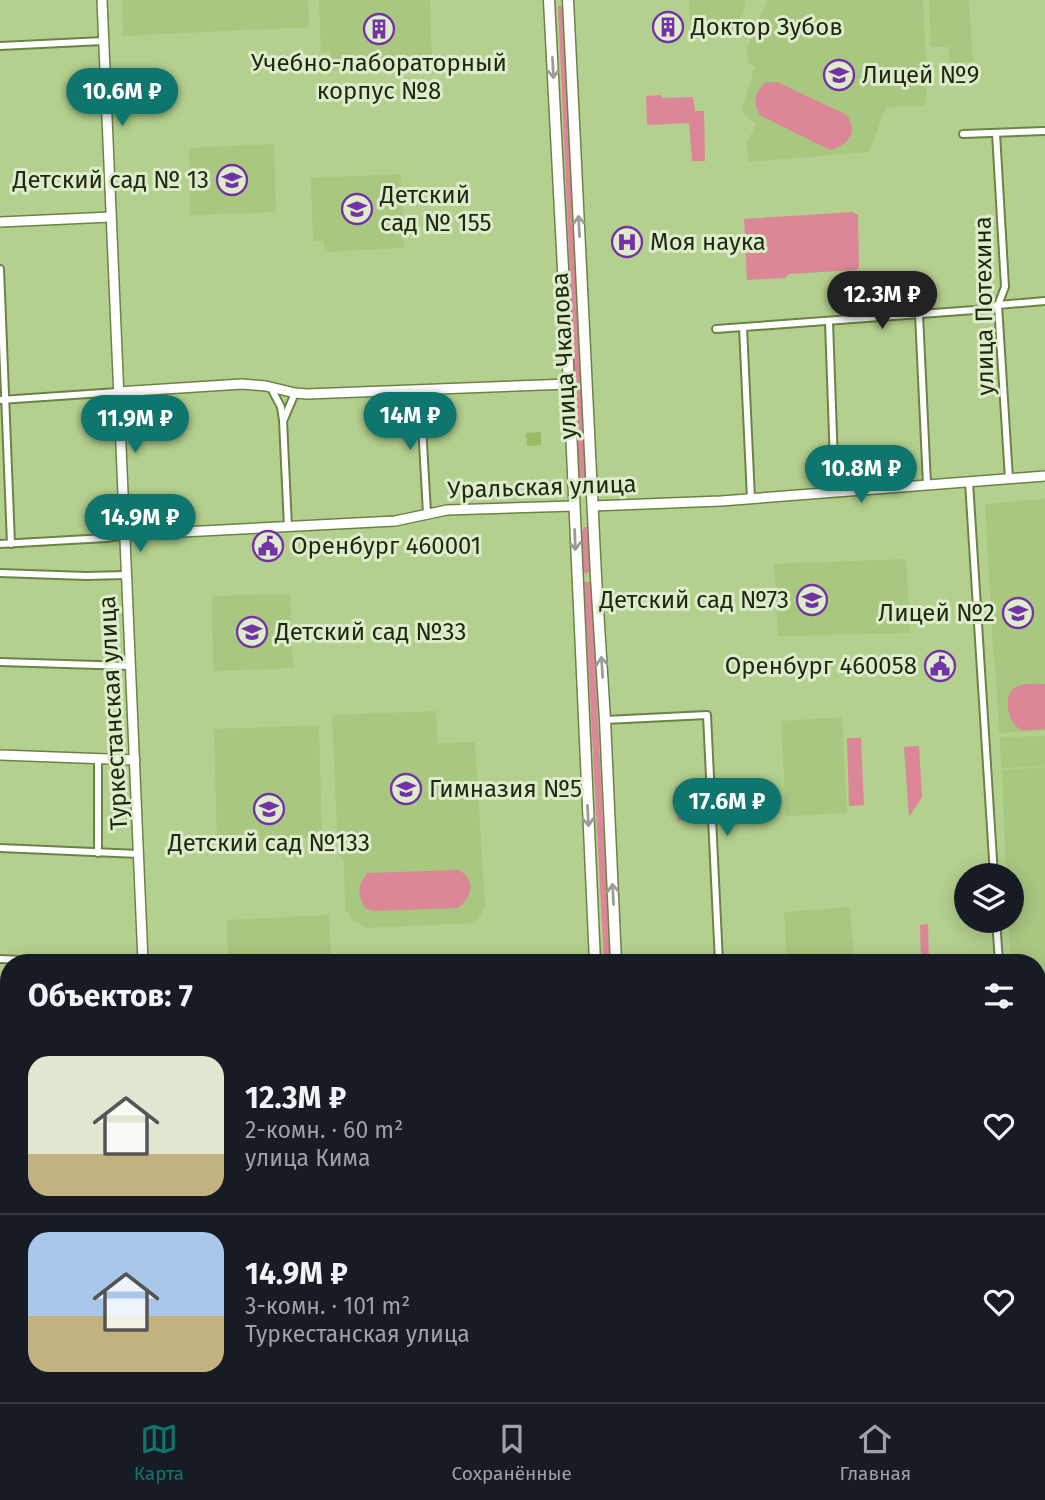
<!DOCTYPE html>
<html lang="ru">
<head>
<meta charset="utf-8">
<style>
	:root { --surface:#171b24; --page:#242831; --text:#f1f3f6; --muted:#9ea1a6; --line:#363941; --accent:#0f766e }
	body { margin:0; font-family:"Fira Sans",sans-serif; background:var(--page); color:var(--text); height:100vh; display:flex; flex-direction:column; font-size:26px; white-space:nowrap }
	* { box-sizing:border-box; margin:0 }
	p { font-size:23px; color:var(--muted) }
	.icon { flex:none; width:38px; height:38px; fill:none; stroke:currentColor; stroke-width:2; stroke-linecap:round; stroke-linejoin:round }
	.map { position:relative; flex:1; overflow:hidden }
	.drawer { position:absolute; left:0px; top:954px; width:1046px; height:450px; display:flex; flex-direction:column; background:var(--surface); border-radius:28px 28px 0 0; box-shadow:0 4px 18px #0003 }
	.drawer>* { flex:none }
	.tools { position:absolute; left:954px; top:863px; display:grid; gap:14px }
	.tools a { display:grid; place-items:center; width:70px; height:70px; border-radius:50%; background:var(--surface); box-shadow:0 4px 18px #0003; font-size:35px }
	.price { position:absolute; translate:-50% -60px; padding:0 16px; border-radius:24px; background:var(--accent); color:#fff; font-size:23px; line-height:46px; filter:drop-shadow(0 2px 4px #0008) }
	.price::after { content:''; position:absolute; left:50%; top:42px; width:21px; height:16px; margin-left:-10px; background:inherit; clip-path:polygon(0 0,100% 0,50% 100%) }
	.price.active { background:#222; color:#fff }
	ul { padding:0; list-style:none }
	li { display:flex; align-items:center; gap:21px; height:175px; padding:0 28px }
	li+li { border-top:2px solid var(--line) }
	li span { display:grid; place-items:center; flex:none; width:196px; height:140px; border-radius:21px; color:#555 }
	li>.icon { margin-inline-start:auto }
	span .icon { width:84px; height:84px; fill:#fffc; stroke-width:1 }
	li b { font-size:30px }
	h2 { display:flex; justify-content:space-between; align-items:center; height:84px; padding:0 28px; font-size:30px }
	.menu { display:flex; justify-content:space-around; align-items:center; height:98px; border-top:2px solid var(--line); background:var(--surface); font-size:19px; color:var(--muted) }
	.menu a { display:grid; justify-items:center; gap:4px }
	.menu .active { color:var(--accent) }
	.map>svg:first-child { display:block }
</style>
</head>
<body>
<div class="map">
<svg width="1045" height="1402" viewBox="0 0 1045 1402">
	<rect width="100%" height="100%" fill="#b4d08e"/>
	<g fill="#a8c77f">
		<path d="M122 0H308L309 27 123 36Z"/>
		<path d="M319 0H430L432 67 332 71 331 52H321Z"/>
		<path d="M689 0H746L744 10 730 36 691 38Z"/>
		<path d="M767 0H923L927 84 925 106 886 107 869 152 748 162 747 143 756 124 744 114 742 107 755 67 747 62 748 59 746 51Z"/>
		<path d="M929 0H969L973 62 950 63 948 47H931Z"/>
		<path d="M274 144 276 212 190 215 189 148Z"/>
		<path d="M401 174 404 248 324 252V241H313L311 178Z"/>
		<path d="M1045 499V731L999 733 996 678 993 650 985 504Z"/>
		<path d="M906 559 910 633 778 636 774 564Z"/>
		<path d="M290 594 293 668 213 671 212 596Z"/>
		<path d="M436 711 438 743 475 742 485 906 482 914 473 923 365 928 352 919 345 909 344 862 338 852 332 715Z"/>
		<path d="M842 717 847 813 786 816 781 721Z"/>
		<path d="M319 725 322 837 217 842 214 729Z"/>
		<path d="M1045 736V766L1001 768 1000 737Z"/>
		<path d="M1045 767V994H1038V962H1010L1009 921 1012 920V875H1006L1002 770Z"/>
		<path d="M850 907 854 962H787L784 912Z"/>
		<path d="M329 915 331 962H228L227 920Z"/>
	</g>
	<g fill="#db8798">
		<path d="M558 6H563L586 481H579Z"/>
		<path d="M777 82 847 115C858 134 849 144 830 150L761 116C752 103 754 96 764 83Z"/>
		<path d="M661 95 662 98 693 97 695 111H704L705 161H692L689 123 647 125 646 96Z"/>
		<path d="M853 212 858 215 859 267 856 270 789 274 785 278 747 280 744 219Z"/>
		<path d="M584 527H587L590 571 586 574 583 572 580 536Z"/>
		<path d="M584 582H591L610 962H604Z"/>
		<path d="M1045 684V729C1038 729 1028 731 1022 730 1009 726 1003 700 1012 690 1020 682 1035 684 1045 684Z"/>
		<path d="M847 738H861L864 805 849 806Z"/>
		<path d="M919 746 922 797 909 817 904 747Z"/>
		<path d="M702 785 705 818 678 821 675 787Z"/>
		<path d="M458 870C477 878 472 899 457 908L373 911 365 908C357 893 357 887 367 873Z"/>
		<path d="M928 924 929 962H921L920 925Z"/>
	</g>
	<path fill="#98bb64" d="M541 432V445L527 446 526 433Z"/>
	<g fill="none" stroke-linecap="round" stroke-linejoin="round">
		<g stroke="#6b8445" stroke-width="10">
			<g id="street">
				<path d="M0 46 103 41"/>
				<path d="M996 133 1005 287 998 305 1009 479"/>
				<path d="M963 134 1045 131"/>
				<path d="M0 269 11 544"/>
				<path d="M919 314 927 485"/>
				<path d="M829 322 835 492"/>
				<path d="M743 327 751 499"/>
				<path d="M716 329 988 309 998 305 1045 301"/>
				<path d="M271 388 281 407 283 420 288 527"/>
				<path d="M420 390 427 513"/>
				<path d="M0 400 118 392"/>
				<path d="M284 419 295 393"/>
				<path d="M969 482 994 875"/>
				<path d="M0 544 106 538 124 535"/>
				<path d="M0 573 86 576 126 575"/>
				<path d="M0 662 130 666"/>
				<path d="M605 720 707 715 719 962"/>
				<path d="M98 759V853"/>
				<path d="M0 848 139 854"/>
				<path d="M996 920 999 962"/>
				<path d="M0 959 67 962 143 961"/>
				<path d="M0 1051H9"/>
				<path d="M1038 1167 1045 1188"/>
				<path d="M0 1236H9"/>
				<path d="M1038 1301 1045 1300"/>
				<path d="M803 1395V1402"/>
			</g>
		</g>
		<g stroke="#6b8445" stroke-width="12">
			<g id="secondary">
				<path d="M102 0 143 962"/>
				<path d="M0 222 111 217"/>
				<path d="M118 392 242 384 266 386 295 393 307 394 569 384"/>
				<path d="M593 506 721 501 1045 476"/>
				<path d="M124 535 395 521 447 510 574 506"/>
				<path d="M0 755 135 760"/>
				<path d="M1038 1097H1045"/>
				<path d="M0 1146H9"/>
				<path d="M161 1395V1402"/>
			</g>
		</g>
		<g stroke="#6b8445" stroke-width="13">
			<g id="primary">
				<path d="M549 0 569 384 595 962"/>
				<path d="M568 0 596 577 605 720 616 962"/>
				<path d="M620 1395V1402"/>
				<path d="M635 1395V1402"/>
			</g>
		</g>
		<use href="#street" stroke="#fff" stroke-width="6"/>
		<use href="#secondary" stroke="#fff" stroke-width="9"/>
		<use href="#primary" stroke="#fff" stroke-width="10"/>
	</g>
	<defs><path id="oneway-shaft" d="M-6 0H5M1.5-3L5.5 0L1.5 3" fill="none" stroke-width="1.6" stroke-linecap="round" stroke-linejoin="round" transform="scale(1.75)"/></defs>
	<g stroke="#9a9e93">
		<use href="#oneway-shaft" transform="translate(553 68) rotate(87)"/>
		<use href="#oneway-shaft" transform="translate(579 226) rotate(-93)"/>
		<use href="#oneway-shaft" transform="translate(575 540) rotate(88)"/>
		<use href="#oneway-shaft" transform="translate(602 667) rotate(-94)"/>
		<use href="#oneway-shaft" transform="translate(588 816) rotate(87)"/>
		<use href="#oneway-shaft" transform="translate(613 894) rotate(-93)"/>
	</g>
	<defs>
		<g id="building-ring" transform="scale(1.575)"><circle r="9.5" fill="#ddecca" stroke="#7532a6" stroke-width="1.5"/><path d="M-4-6H4V6H1V3H-1V6H-4ZM-2.5-4.3h1.7v1.8h-1.7ZM.8-4.3h1.7v1.8H.8ZM-2.5-1h1.7V.8h-1.7ZM.8-1h1.7V.8H.8Z" fill="#7532a6"/></g>
		<g id="school-ring" transform="scale(1.575)"><circle r="9.5" fill="#ddecca" stroke="#7532a6" stroke-width="1.5"/><path d="M0-5L7-2L0 1L-7-2ZM-4 1L0 2.5L4 1V4Q0 6-4 4Z" fill="#7532a6"/></g>
		<g id="hospital-ring" transform="scale(1.575)"><circle r="9.5" fill="#ddecca" stroke="#7532a6" stroke-width="1.5"/><path d="M-5-5h3v3.5h4V-5h3V5h-3V1.5h-4V5h-3Z" fill="#7532a6"/></g>
		<g id="civic-ring" transform="scale(1.575)"><circle r="9.5" fill="#ddecca" stroke="#7532a6" stroke-width="1.5"/><path d="M-.6-6.5H3V-4.5H.6V-3L4-1V1h2V6H-6V1h2V-1L-.6-3ZM-1.2 2.5V6h2.4V2.5Z" fill="#7532a6"/></g>
	</defs>
	<g fill-rule="evenodd">
		<use href="#building-ring" x="668" y="27"/>
		<use href="#building-ring" x="379" y="29"/>
		<use href="#school-ring" x="839" y="75"/>
		<use href="#school-ring" x="232" y="180"/>
		<use href="#school-ring" x="357" y="209"/>
		<use href="#hospital-ring" x="627" y="242"/>
		<use href="#civic-ring" x="268" y="546"/>
		<use href="#school-ring" x="812" y="600"/>
		<use href="#school-ring" x="1018" y="613"/>
		<use href="#school-ring" x="252" y="632"/>
		<use href="#civic-ring" x="940" y="666"/>
		<use href="#school-ring" x="406" y="789"/>
		<use href="#school-ring" x="269" y="809"/>
	</g>
	<g text-anchor="middle" dominant-baseline="central" stroke-width="6" stroke-linejoin="round" paint-order="stroke">
		<g font-size="24" fill="#1e280e" stroke="#ddecca" text-anchor="start">
			<text x="691" y="27">Доктор Зубов</text>
			<text x="379" y="63" text-anchor="middle">Учебно-лабораторный<tspan x="379" dy="28">корпус №8</tspan></text>
			<text x="862" y="75">Лицей №9</text>
			<text x="209" y="180" text-anchor="end">Детский сад № 13</text>
			<text x="380" y="195">Детский<tspan x="380" dy="28">сад № 155</tspan></text>
			<text x="650" y="242">Моя наука</text>
			<text x="291" y="546">Оренбург 460001</text>
			<text x="789" y="600" text-anchor="end">Детский сад №73</text>
			<text x="995" y="613" text-anchor="end">Лицей №2</text>
			<text x="275" y="632">Детский сад №33</text>
			<text x="917" y="666" text-anchor="end">Оренбург 460058</text>
			<text x="429" y="789">Гимназия №5</text>
			<text x="269" y="843" text-anchor="middle">Детский сад №133</text>
		</g>
		<g font-size="24" fill="#1e280e" stroke="#ddecca">
			<text transform="translate(984 306) rotate(-91)">улица Потехина</text>
			<text transform="translate(564 356) rotate(-93)">улица Чкалова</text>
			<text transform="translate(542 487) rotate(-2)">Уральская улица</text>
			<text transform="translate(113 713) rotate(-93)">Туркестанская улица</text>
		</g>
	</g>
</svg>
<div class="tools">
<a><svg class="icon" aria-label="layers" viewBox="0 0 24 24"><path d="M12 4l9 5-9 5-9-5zM3 14l9 5 9-5"/></svg></a>
</div>
<b class="price" style="left:122px;top:128px">10.6M ₽</b>
<b class="price active" style="left:882px;top:331px">12.3M ₽</b>
<b class="price" style="left:410px;top:452px">14M ₽</b>
<b class="price" style="left:135px;top:455px">11.9M ₽</b>
<b class="price" style="left:861px;top:505px">10.8M ₽</b>
<b class="price" style="left:140px;top:554px">14.9M ₽</b>
<b class="price" style="left:727px;top:838px">17.6M ₽</b>
<section class="drawer">
<h2>Объектов: 7<svg class="icon" aria-label="filters" viewBox="0 0 24 24"><path d="M4 7h16M4 17h16"/><circle cx="9" cy="7" r="2"/><circle cx="15" cy="17" r="2"/></svg></h2>
<ul>
<li><span style="background:linear-gradient(#dfe7d0 70%,#c2b280 0)"><svg class="icon" aria-label="home" viewBox="0 0 24 24"><path d="M3 11l9-7 9 7M6 9v11h12V9"/></svg></span><div><b>12.3M ₽</b><p>2-комн. · 60 m²</p><p>улица Кима</p></div><svg class="icon" aria-label="heart" viewBox="0 0 24 24"><path d="M12 20l-8-8c-3-5 5-10 8-4 3-6 11-1 8 4z"/></svg></li>
<li><span style="background:linear-gradient(#a9c7e8 60%,#c2b280 0)"><svg class="icon" aria-label="home" viewBox="0 0 24 24"><path d="M3 11l9-7 9 7M6 9v11h12V9"/></svg></span><div><b>14.9M ₽</b><p>3-комн. · 101 m²</p><p>Туркестанская улица</p></div><svg class="icon" aria-label="heart" viewBox="0 0 24 24"><path d="M12 20l-8-8c-3-5 5-10 8-4 3-6 11-1 8 4z"/></svg></li>
</ul>
</section>
</div>
<nav class="menu">
<a class="active"><svg class="icon" aria-label="map" viewBox="0 0 24 24"><path d="M3 6l6-2 6 2 6-2v14l-6 2-6-2-6 2zM9 4v14M15 6v14"/></svg>Карта</a>
<a><svg class="icon" aria-label="saved" viewBox="0 0 24 24"><path d="M7 4h10v16l-5-4-5 4z"/></svg>Сохранённые</a>
<a><svg class="icon" aria-label="home" viewBox="0 0 24 24"><path d="M3 11l9-7 9 7M6 9v11h12V9"/></svg>Главная</a>
</nav>
</body>
</html>
